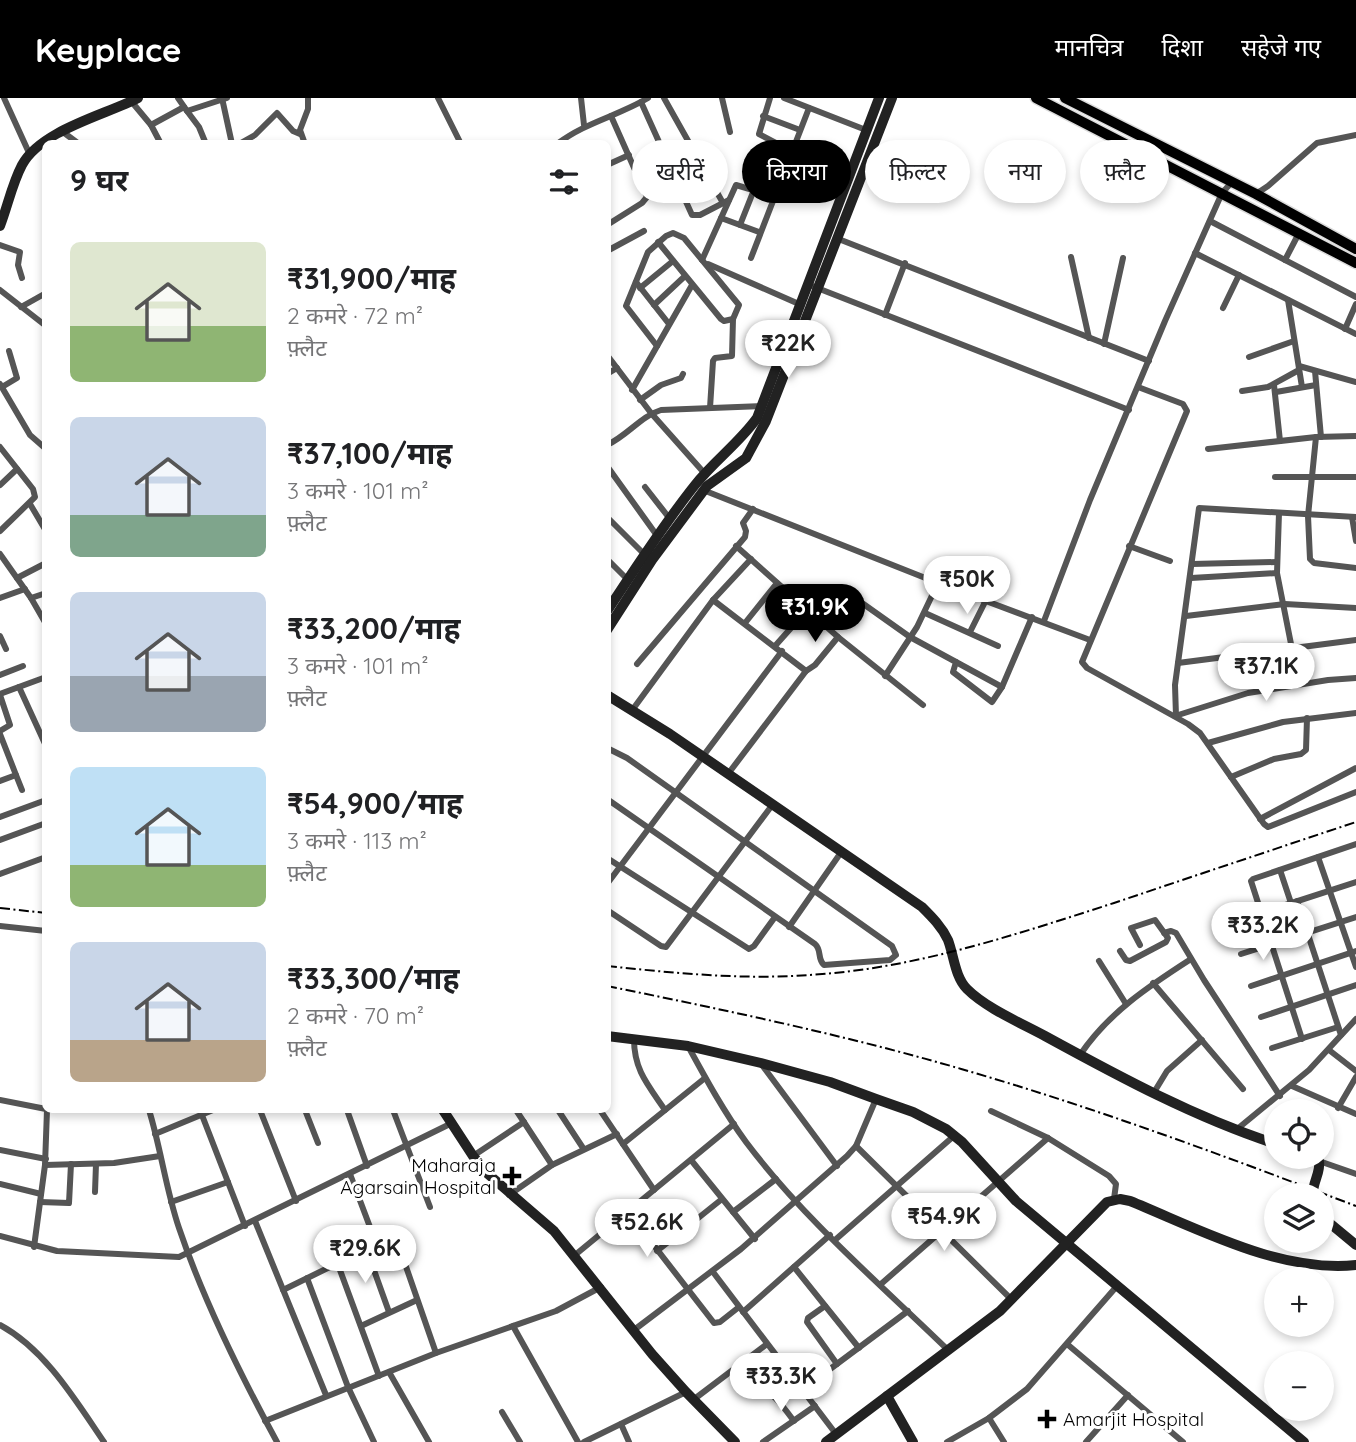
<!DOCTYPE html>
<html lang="hi">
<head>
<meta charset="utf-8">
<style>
	:root { --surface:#fff; --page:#f2f2f2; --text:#202124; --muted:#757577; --accent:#000 }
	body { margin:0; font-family:Quicksand,"Noto Sans Devanagari",sans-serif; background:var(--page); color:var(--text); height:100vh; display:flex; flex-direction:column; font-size:26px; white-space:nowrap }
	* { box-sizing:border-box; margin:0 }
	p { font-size:23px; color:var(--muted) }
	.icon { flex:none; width:38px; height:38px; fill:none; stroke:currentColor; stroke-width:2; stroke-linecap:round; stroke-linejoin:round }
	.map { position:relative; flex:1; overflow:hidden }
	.drawer { position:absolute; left:42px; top:42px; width:569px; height:973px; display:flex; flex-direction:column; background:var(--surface); border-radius:10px; box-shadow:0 4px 10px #0003 }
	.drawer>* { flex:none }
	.hud { position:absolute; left:632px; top:42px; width:618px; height:63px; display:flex; gap:14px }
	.buttons { position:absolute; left:1264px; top:1001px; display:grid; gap:14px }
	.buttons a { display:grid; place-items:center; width:70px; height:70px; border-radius:50%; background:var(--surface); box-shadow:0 4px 10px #0003; font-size:35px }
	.price { position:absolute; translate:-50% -60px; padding:0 16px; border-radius:24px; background:#fff; color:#222; font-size:23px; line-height:46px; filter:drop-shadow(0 2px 4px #0008) }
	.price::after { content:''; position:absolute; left:50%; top:42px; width:21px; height:16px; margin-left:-10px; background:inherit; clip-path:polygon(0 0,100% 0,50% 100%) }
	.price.active { background:var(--accent); color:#fff }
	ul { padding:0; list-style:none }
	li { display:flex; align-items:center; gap:21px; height:175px; padding:0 28px }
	li span { display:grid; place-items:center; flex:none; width:196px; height:140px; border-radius:10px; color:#555 }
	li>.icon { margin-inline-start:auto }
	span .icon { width:84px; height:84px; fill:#fffc; stroke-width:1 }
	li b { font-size:30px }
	h2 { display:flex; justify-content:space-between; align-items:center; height:84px; padding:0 28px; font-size:30px }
	.pill { padding:0 24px; border-radius:32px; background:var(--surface); box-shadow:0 4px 10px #0003; font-size:24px; line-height:63px }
	.pill.active { background:var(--accent); color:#fff }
	header { display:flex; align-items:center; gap:42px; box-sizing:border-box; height:98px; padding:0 35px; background:var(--accent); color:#fff }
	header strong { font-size:33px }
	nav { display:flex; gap:38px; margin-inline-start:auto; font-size:24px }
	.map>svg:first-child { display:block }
</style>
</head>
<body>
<header>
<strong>Keyplace</strong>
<nav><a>मानचित्र</a><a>दिशा</a><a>सहेजे गए</a></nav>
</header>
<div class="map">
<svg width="1356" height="1344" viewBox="0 0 1356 1344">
	<rect width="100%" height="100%" fill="#fff"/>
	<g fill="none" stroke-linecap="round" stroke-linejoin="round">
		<g stroke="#dbdbdb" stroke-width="13">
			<g id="primary">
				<path d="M1036 0 1356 165"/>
				<path d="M1065 0 1256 96 1356 151"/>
			</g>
		</g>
		<g stroke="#555" stroke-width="6">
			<path d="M4 0 30 57"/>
			<path d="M178 0 187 13 227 0"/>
			<path d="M222 0 232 46"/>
			<path d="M438 0 461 46"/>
			<path d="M581 0 584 27"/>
			<path d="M664 0 723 105"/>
			<path d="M722 0 730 34"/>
			<path d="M770 0 759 36 791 53"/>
			<path d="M784 0 866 32"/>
			<path d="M131 3 151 27 161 46"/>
			<path d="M641 4 692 117H700L729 102"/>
			<path d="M187 13 199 29 206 46"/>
			<path d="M763 18 800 32"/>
			<path d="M151 27 184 9"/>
			<path d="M63 34 79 46"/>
			<path d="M239 46 255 37 277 15 293 33 300 36"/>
			<path d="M305 46 300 32 308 11V0"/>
			<path d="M557 46C586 24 618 18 648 0"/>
			<path d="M607 67 629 57"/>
			<path d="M638 80 694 55"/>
			<path d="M1256 96 1268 88 1317 45 1356 37"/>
			<path d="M721 120 759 134"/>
			<path d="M1210 123 1356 199"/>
			<path d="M607 127 642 105 647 99 611 18"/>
			<path d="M740 127 773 44"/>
			<path d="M836 140 1149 263"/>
			<path d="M658 144 721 221 724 223 733 221"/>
			<path d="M0 147 20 154 18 167 22 180"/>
			<path d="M607 153 644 133"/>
			<path d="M1195 155 1356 236"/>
			<path d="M1071 159 1089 240"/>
			<path d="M751 160 809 10"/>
			<path d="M702 162 736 87 773 98"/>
			<path d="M1285 162 1299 135"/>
			<path d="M708 166 799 206"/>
			<path d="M636 184 669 226"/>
			<path d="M807 186 1129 312"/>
			<path d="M640 190 673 163"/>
			<path d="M0 192 46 228"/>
			<path d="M1288 202 1302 289"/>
			<path d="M654 207 685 178"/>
			<path d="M21 209 46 195"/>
			<path d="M1223 210 1239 177"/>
			<path d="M885 217 905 165"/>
			<path d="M1345 231 1356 206"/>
			<path d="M1104 246 1123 160"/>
			<path d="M657 248 626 208 648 154 666 138 673 135 684 140 739 207 733 221 732 258 715 260 713 263 710 310"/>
			<path d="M607 257 651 315 706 377"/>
			<path d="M1249 259 1294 243"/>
			<path d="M1299 268 1356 284"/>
			<path d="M1315 273 1321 339"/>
			<path d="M607 276 617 270"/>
			<path d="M0 286 30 337 46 351"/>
			<path d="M1274 287 1280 343"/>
			<path d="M2 289 17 280 9 253"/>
			<path d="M1138 289 1183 306 1187 313 1082 564 1087 570 1188 626 1200 635 1264 726 1268 729 1356 694"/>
			<path d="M632 292 692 187"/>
			<path d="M1242 293 1268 289 1299 272"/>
			<path d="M1276 294 1316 287"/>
			<path d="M640 302 661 287 681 280 683 276"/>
			<path d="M1316 339 1308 418 1310 461 1314 465 1356 470"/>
			<path d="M607 347C627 338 641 318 661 312L763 308"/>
			<path d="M0 349 33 391 35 399 0 433"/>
			<path d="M1208 351 1316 339 1356 338"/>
			<path d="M607 368 658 439"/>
			<path d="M1275 379H1356"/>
			<path d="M0 387 17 371"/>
			<path d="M645 389 670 421"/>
			<path d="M703 392 938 485 1090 542"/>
			<path d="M30 406 46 433"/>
			<path d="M607 419 645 457"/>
			<path d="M1352 419 1356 443"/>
			<path d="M736 448 838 539 923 607"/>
			<path d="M1129 448 1170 463"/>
			<path d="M0 456 31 500 46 526"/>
			<path d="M607 461 628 482"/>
			<path d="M1192 466 1277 464"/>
			<path d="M1277 475 1292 551"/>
			<path d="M17 480 46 465"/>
			<path d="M1191 480 1277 475 1279 415"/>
			<path d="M0 500 25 491"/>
			<path d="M31 500 46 495"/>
			<path d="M855 500 910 539 956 564 953 574 992 604 1002 589 1032 519"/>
			<path d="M713 502 751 461"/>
			<path d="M925 515 998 548"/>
			<path d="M1186 518 1285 506 1356 510"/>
			<path d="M1044 523 1090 402 1165 223 1222 95 1232 84"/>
			<path d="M745 525 777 485"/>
			<path d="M970 534 986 502"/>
			<path d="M0 538 6 551"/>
			<path d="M775 548 807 512"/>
			<path d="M1299 550 1304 585"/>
			<path d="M956 564 1002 589"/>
			<path d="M1178 565 1356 542"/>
			<path d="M637 566 745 439 746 433 743 425 753 411"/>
			<path d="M806 573 815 567 838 539"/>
			<path d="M0 577 23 568"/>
			<path d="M885 578 917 529 938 485"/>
			<path d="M19 589 46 648"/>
			<path d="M0 596 46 579"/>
			<path d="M0 597 10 627 0 633"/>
			<path d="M633 611 713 502 806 573 728 676"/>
			<path d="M1175 618 1248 595 1328 582 1356 580"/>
			<path d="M1176 618 1175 587 1199 410 1356 419"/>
			<path d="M0 636 16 677 0 683"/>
			<path d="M1208 645 1283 624 1356 615"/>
			<path d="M607 650 627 660 892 848 896 857 890 862 824 867C817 861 822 852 815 846L607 701"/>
			<path d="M16 677 22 692"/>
			<path d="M1231 679 1274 661 1301 656 1306 652 1307 620"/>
			<path d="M0 719 46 702"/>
			<path d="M1260 721 1356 670"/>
			<path d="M0 742 46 725"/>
			<path d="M1318 759 1356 869"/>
			<path d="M607 760 749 851 754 848 775 819"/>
			<path d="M1280 772 1291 805"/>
			<path d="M0 776 46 759"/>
			<path d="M607 786 782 553"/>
			<path d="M1297 803 1341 937"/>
			<path d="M607 812 661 848 666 849 773 706"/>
			<path d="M1227 826 1356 784"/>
			<path d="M0 828 46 833"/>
			<path d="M789 829 842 753"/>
			<path d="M1164 835 1171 833 1176 835 1204 882 1280 998"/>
			<path d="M1120 853 1126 862 1130 863 1166 844 1168 840 1155 822 1131 830 1140 847"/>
			<path d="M1241 856 1356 819"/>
			<path d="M1099 863 1126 906"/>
			<path d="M1153 885 1243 991"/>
			<path d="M1251 888 1356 853"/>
			<path d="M1261 919 1356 887"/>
			<path d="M634 941C634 972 648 987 665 1012"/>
			<path d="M1302 941 1251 783 1253 781 1356 746"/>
			<path d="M688 948C706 981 724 1014 746 1044 804 1121 879 1185 948 1252"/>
			<path d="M1272 950 1338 929"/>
			<path d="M1329 952 1356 973"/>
			<path d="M1080 957C1108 915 1149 888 1191 861"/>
			<path d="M762 967 837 1068"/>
			<path d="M1292 988 1356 1016"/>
			<path d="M1153 996 1167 973 1202 942"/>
			<path d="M0 1002 46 1011"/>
			<path d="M1338 1010 1356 979"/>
			<path d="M149 1012C161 1051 166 1092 179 1130 204 1204 240 1276 277 1344"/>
			<path d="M200 1012 245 1128"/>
			<path d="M260 1012 296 1103"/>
			<path d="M305 1012 318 1045"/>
			<path d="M347 1012 367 1068"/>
			<path d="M393 1012 430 1109"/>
			<path d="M516 1012 552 1067"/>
			<path d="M558 1012 583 1050"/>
			<path d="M600 1012 654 1092"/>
			<path d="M991 1013 1048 1040 1109 1078 1116 1086 1114 1101"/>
			<path d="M1236 1032 1309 972 1356 921"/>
			<path d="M155 1036 213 1012"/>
			<path d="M623 1046 705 980"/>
			<path d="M856 1048 1012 1202"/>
			<path d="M0 1052 46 1061"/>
			<path d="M473 1058 524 1024"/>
			<path d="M691 1062 755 1141"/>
			<path d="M1319 1063 1356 1076"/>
			<path d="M45 1067 114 1065 160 1058"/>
			<path d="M350 1076 376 1145"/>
			<path d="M0 1086 41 1096"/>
			<path d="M95 1094 96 1066"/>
			<path d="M509 1097 552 1067 617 1036"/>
			<path d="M40 1104 69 1105 71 1066"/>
			<path d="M171 1104 228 1084"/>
			<path d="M628 1114 714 1225 720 1224 739 1209"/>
			<path d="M733 1114 776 1081"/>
			<path d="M255 1123 326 1297"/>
			<path d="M0 1138 57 1153 179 1159 452 1025"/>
			<path d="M835 1142 955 1037"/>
			<path d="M34 1149 45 1067 47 1012"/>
			<path d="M366 1150 389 1214"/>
			<path d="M657 1153 722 1101"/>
			<path d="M575 1157 734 1026"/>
			<path d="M337 1164 379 1278"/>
			<path d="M794 1169 859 1250"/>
			<path d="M713 1174 836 1336"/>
			<path d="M307 1180 348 1289 374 1344"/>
			<path d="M881 1186 1048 1040"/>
			<path d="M283 1192 395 1137 436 1255"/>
			<path d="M825 1208 808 1220 807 1224 837 1266"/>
			<path d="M743 1214 830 1137"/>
			<path d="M0 1227C45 1251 76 1303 104 1344"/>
			<path d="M361 1228 417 1202"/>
			<path d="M513 1228 578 1344"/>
			<path d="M634 1232 741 1151 847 1058 856 1048 876 1001"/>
			<path d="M1067 1246 1183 1344"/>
			<path d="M389 1274 429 1344"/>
			<path d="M748 1291C775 1292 778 1303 794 1323"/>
			<path d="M802 1292 908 1213"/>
			<path d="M693 1302 767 1246"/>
			<path d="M502 1314 520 1344"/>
			<path d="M989 1320 1004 1344"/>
			<path d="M265 1323 436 1255 556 1213 601 1189"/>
			<path d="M621 1326 629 1344"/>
			<path d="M584 1344 686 1294"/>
			<path d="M763 1344 815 1308"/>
			<path d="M947 1344 989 1320 1027 1291 1117 1188"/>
			<path d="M1086 1344 1128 1297"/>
		</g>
		<g stroke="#222" stroke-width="10">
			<path d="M0 128C8 107 12 86 22 67 41 32 105 17 138 0"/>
			<path d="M607 513C635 471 663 427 695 387 714 363 739 345 757 320L879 0"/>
			<path d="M607 532 652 462 707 388 746 360 766 323 892 0"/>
			<path d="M607 597 670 636 922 809C932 819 942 829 948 842 954 858 955 879 967 891 986 910 1021 925 1045 938 1120 979 1194 1019 1276 1046"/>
			<path d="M607 938 688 948 761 965 830 984 876 1001 913 1014 946 1031 962 1044 1016 1103 1304 1344"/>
			<path d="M443 1012 473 1058 488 1076 554 1133 652 1256 686 1294 735 1344"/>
			<path d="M1313 1059 1319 1063C1321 1075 1312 1085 1313 1097"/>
			<path d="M1321 1118 1356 1147"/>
			<path d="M887 1298 913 1344"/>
			<path d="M826 1344 1000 1213 1107 1104 1120 1101 1130 1103C1199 1131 1280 1175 1356 1167"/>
		</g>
		<use href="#primary" stroke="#000" stroke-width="10"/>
		<g stroke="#000" stroke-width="2" stroke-dasharray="10 3.5 2 3.5" stroke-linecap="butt">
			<path d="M0 810 46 815"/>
			<path d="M607 868C673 875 743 882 809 877 914 871 1014 837 1114 805 1194 778 1275 751 1356 724"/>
			<path d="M607 888C730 913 854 939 975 975 1104 1013 1230 1060 1356 1108"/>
		</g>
	</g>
	<g fill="#000" stroke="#fff" stroke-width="2.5">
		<path d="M508.5 1067.5h7v7h7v7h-7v7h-7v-7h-7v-7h7z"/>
		<path d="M1043.5 1310.5h7v7h7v7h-7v7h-7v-7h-7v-7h7z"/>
	</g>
	<g text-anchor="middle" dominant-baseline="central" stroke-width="6" stroke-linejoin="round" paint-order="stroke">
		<g font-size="19" fill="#000" stroke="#fff" text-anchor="end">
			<text x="496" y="1067">Maharaja<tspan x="496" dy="22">Agarsain Hospital</tspan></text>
			<text x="1063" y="1321" text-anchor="start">Amarjit Hospital</text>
		</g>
	</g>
</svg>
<div class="buttons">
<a><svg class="icon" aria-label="locate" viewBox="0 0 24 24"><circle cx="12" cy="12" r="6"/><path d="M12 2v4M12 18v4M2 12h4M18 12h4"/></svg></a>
<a><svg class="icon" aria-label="layers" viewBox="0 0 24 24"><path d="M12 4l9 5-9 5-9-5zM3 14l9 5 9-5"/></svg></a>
<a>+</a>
<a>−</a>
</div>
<b class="price" style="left:788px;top:282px">₹22K</b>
<b class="price" style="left:967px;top:518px">₹50K</b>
<b class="price active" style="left:815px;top:546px">₹31.9K</b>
<b class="price" style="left:1266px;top:605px">₹37.1K</b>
<b class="price" style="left:1263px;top:864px">₹33.2K</b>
<b class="price" style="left:944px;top:1155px">₹54.9K</b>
<b class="price" style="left:647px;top:1161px">₹52.6K</b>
<b class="price" style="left:365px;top:1187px">₹29.6K</b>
<b class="price" style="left:781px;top:1315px">₹33.3K</b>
<div class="hud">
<a class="pill">खरीदें</a>
<a class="pill active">किराया</a>
<a class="pill">फ़िल्टर</a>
<a class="pill">नया</a>
<a class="pill">फ़्लैट</a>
</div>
<section class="drawer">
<h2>9 घर<svg class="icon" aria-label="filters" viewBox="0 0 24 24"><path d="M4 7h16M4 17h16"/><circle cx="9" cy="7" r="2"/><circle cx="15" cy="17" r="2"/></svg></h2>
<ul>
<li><span style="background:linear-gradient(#dfe7d0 60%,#8fb573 0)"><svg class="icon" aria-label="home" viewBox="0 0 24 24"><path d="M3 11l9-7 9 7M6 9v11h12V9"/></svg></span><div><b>₹31,900/माह</b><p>2 कमरे · 72 m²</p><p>फ़्लैट</p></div></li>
<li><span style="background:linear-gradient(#c9d6e8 70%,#7fa58c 0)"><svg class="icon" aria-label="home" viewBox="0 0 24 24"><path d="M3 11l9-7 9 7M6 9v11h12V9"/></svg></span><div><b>₹37,100/माह</b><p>3 कमरे · 101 m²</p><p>फ़्लैट</p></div></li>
<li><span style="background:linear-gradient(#c9d6e8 60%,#9aa5b1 0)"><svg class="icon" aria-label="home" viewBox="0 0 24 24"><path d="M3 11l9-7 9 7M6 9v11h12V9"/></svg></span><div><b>₹33,200/माह</b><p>3 कमरे · 101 m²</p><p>फ़्लैट</p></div></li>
<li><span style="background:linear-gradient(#bfe0f5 70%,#8fb573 0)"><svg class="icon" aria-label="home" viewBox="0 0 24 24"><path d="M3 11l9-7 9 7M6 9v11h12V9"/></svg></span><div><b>₹54,900/माह</b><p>3 कमरे · 113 m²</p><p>फ़्लैट</p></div></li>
<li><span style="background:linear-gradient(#c9d6e8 70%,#b9a48a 0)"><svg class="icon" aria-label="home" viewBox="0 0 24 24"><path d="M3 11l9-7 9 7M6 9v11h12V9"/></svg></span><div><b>₹33,300/माह</b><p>2 कमरे · 70 m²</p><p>फ़्लैट</p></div></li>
</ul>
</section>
</div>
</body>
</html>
